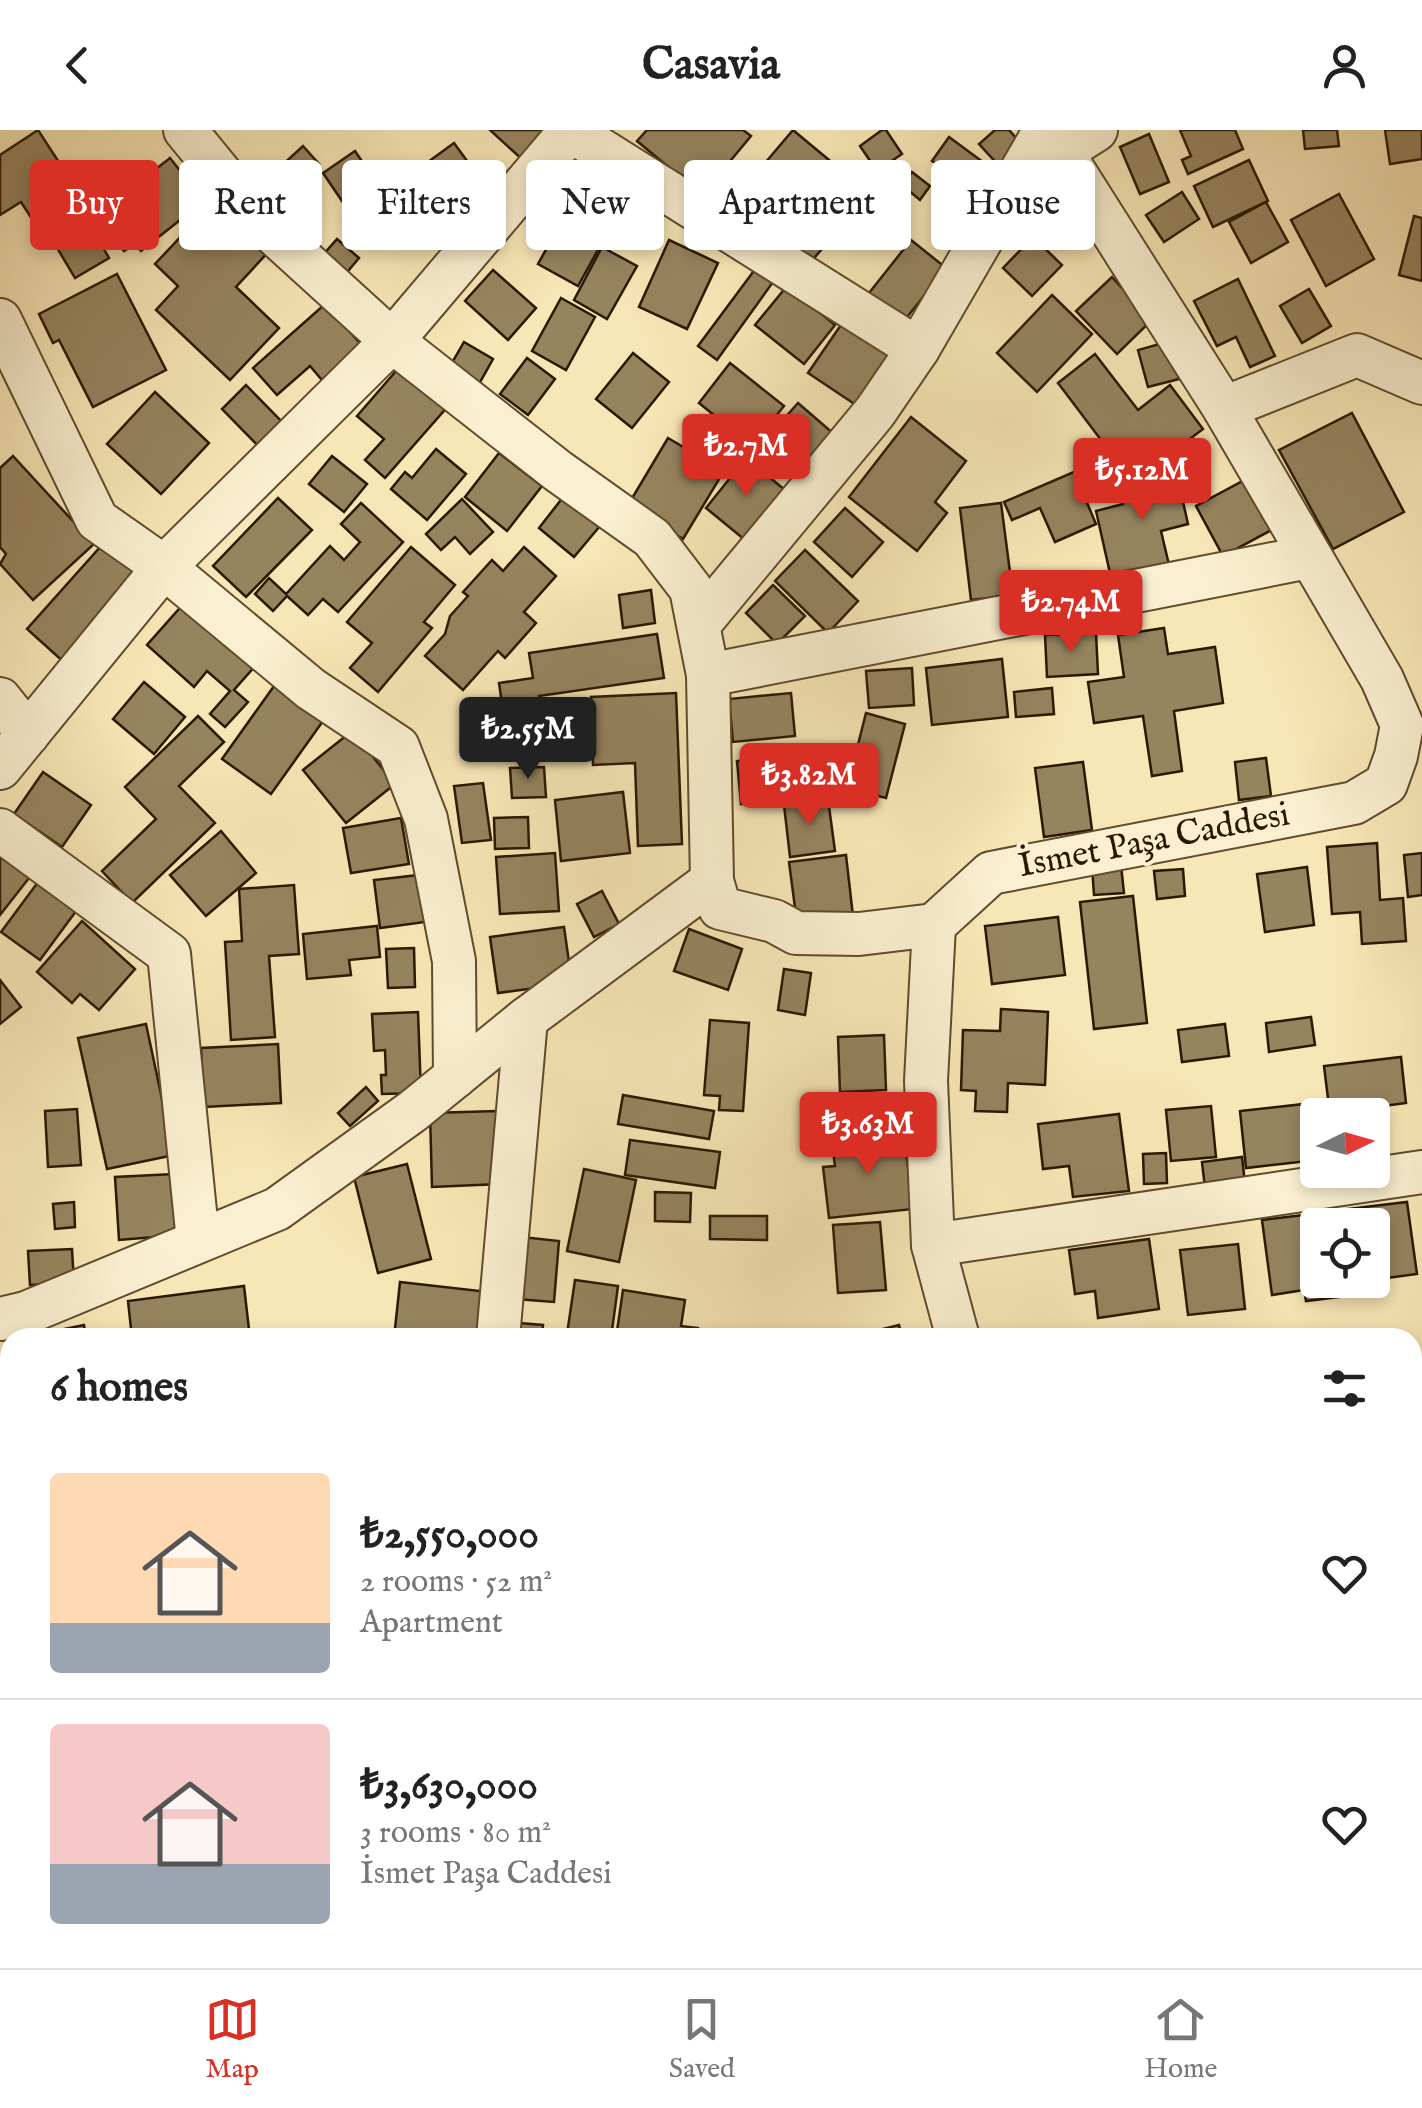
<!DOCTYPE html>
<html lang="en">
<head>
<meta charset="utf-8">
<style>
	:root { --surface:#fff; --page:#f6f6f6; --text:#222; --muted:#767676; --line:#e0e0e0; --accent:#d93025 }
	body { margin:0; font-family:"IM FELL English",serif; background:var(--page); color:var(--text); height:100vh; display:flex; flex-direction:column; font-size:38px; white-space:nowrap }
	* { box-sizing:border-box; margin:0 }
	p { font-size:32px; color:var(--muted) }
	.icon { flex:none; width:55px; height:55px; fill:none; stroke:currentColor; stroke-width:2; stroke-linecap:round; stroke-linejoin:round }
	.map { position:relative; flex:1; overflow:hidden }
	.panel { position:absolute; left:0px; top:1198px; width:1422px; height:642px; display:flex; flex-direction:column; background:var(--surface); border-radius:30px 30px 0 0; box-shadow:0 5px 15px #0003 }
	.panel>* { flex:none }
	.top-card { position:absolute; left:30px; top:30px; width:1362px; height:90px; display:flex; gap:20px }
	.needle { width:65px; rotate:85deg }
	.tools { position:absolute; left:1300px; top:968px; display:grid; gap:20px }
	.tools a { display:grid; place-items:center; width:90px; height:90px; border-radius:10px; background:var(--surface); box-shadow:0 5px 15px #0003; font-size:50px }
	.price { position:absolute; translate:-50% -85px; padding:0 22px; border-radius:10px; background:var(--accent); color:#fff; font-size:32px; line-height:65px; filter:drop-shadow(0 2px 5px #0008) }
	.price::after { content:''; position:absolute; left:50%; top:60px; width:30px; height:22px; margin-left:-15px; background:inherit; clip-path:polygon(0 0,100% 0,50% 100%) }
	.price.on { background:#222; color:#fff }
	ul { padding:0; list-style:none }
	li { display:flex; align-items:center; gap:30px; height:250px; padding:0 50px }
	li+li { border-top:2px solid var(--line) }
	li span { display:grid; place-items:center; flex:none; width:280px; height:200px; border-radius:10px; color:#555 }
	li>.icon { margin-inline-start:auto }
	span .icon { width:120px; height:120px; fill:#fffc; stroke-width:1 }
	li b { font-size:42px }
	h2 { display:flex; justify-content:space-between; align-items:center; height:120px; padding:0 50px; font-size:42px }
	.tag { padding:0 35px; border-radius:10px; background:var(--surface); box-shadow:0 5px 15px #0003; font-size:35px; line-height:90px }
	.tag.on { background:var(--accent); color:#fff }
	header { display:flex; justify-content:space-between; align-items:center; height:130px; padding:0 50px; background:var(--surface); font-size:45px; font-weight:700 }
	.tabs { display:flex; justify-content:space-around; align-items:center; height:140px; border-top:2px solid var(--line); background:var(--surface); font-size:28px; color:var(--muted) }
	.tabs a { display:grid; justify-items:center; gap:5px }
	.tabs .on { color:var(--accent) }
	.map>svg:first-child { display:block }
</style>
</head>
<body>
<header><svg class="icon" aria-label="back" viewBox="0 0 24 24"><path d="M15 5l-7 7 7 7"/></svg>Casavia<svg class="icon" aria-label="person" viewBox="0 0 24 24"><circle cx="12" cy="8" r="4"/><path d="M4 21q1-7 8-7t8 7"/></svg></header>
<div class="map">
<svg width="1422" height="1838" viewBox="0 0 1422 1838">
	<rect width="100%" height="100%" fill="#f8e7b6"/>
	<filter id="stains"><feTurbulence type="fractalNoise" baseFrequency=".002" numOctaves="4"/><feColorMatrix values="0 0 0 0 .2 0 0 0 0 .09 0 0 0 0 .02 0 0 0 .5 -.17"/></filter>
	<radialGradient id="worn" r=".72"><stop offset=".6" stop-color="#630" stop-opacity="0"/><stop offset="1" stop-color="#630" stop-opacity=".3"/></radialGradient>
	<g fill="#96845f" stroke="#2b1801" stroke-width="2.5">
		<path d="M38 0 88 77 43 106 21 72 0 85V25Z"/>
		<path d="M490 0H555L526 33Z"/>
		<path d="M647 0H743L751 6 702 65 637 11Z"/>
		<path d="M793 0 829 30 819 42 859 75 810 133 780 109 807 76 796 67 800 62 765 33Z"/>
		<path d="M882 0H886L902 24 877 41 860 16Z"/>
		<path d="M995 0H1009L1024 17 1001 38 979 14Z"/>
		<path d="M1180 0H1235L1243 19 1188 44 1182 30 1191 26Z"/>
		<path d="M1303 0H1337L1339 16 1305 19Z"/>
		<path d="M1385 0H1422V29L1390 34Z"/>
		<path d="M1149 4 1169 52 1140 64 1120 17Z"/>
		<path d="M949 7 1006 49 990 72 932 31Z"/>
		<path d="M454 13 494 68 456 95 417 40Z"/>
		<path d="M303 16 319 34 284 66 267 49Z"/>
		<path d="M355 21 397 83 365 105 323 43Z"/>
		<path d="M170 28 204 71 141 121 135 114 124 121 104 96 133 75 124 64Z"/>
		<path d="M1249 30 1268 71 1213 97 1194 56Z"/>
		<path d="M912 42 930 56 920 70 902 55Z"/>
		<path d="M744 44 771 69 747 96 720 72Z"/>
		<path d="M1072 58 1098 85 1062 119 1036 92Z"/>
		<path d="M1182 62 1199 89 1164 112 1146 85Z"/>
		<path d="M1339 64 1374 129 1326 156 1291 90Z"/>
		<path d="M217 68 271 119 236 157 279 198 230 250 156 180 178 156 155 134Z"/>
		<path d="M422 70 443 92 421 113 401 91Z"/>
		<path d="M1266 72 1288 112 1251 133 1229 92Z"/>
		<path d="M569 78 609 100 578 156 538 134Z"/>
		<path d="M957 80 975 96 958 115 940 99Z"/>
		<path d="M1414 86 1422 88V151L1399 145Z"/>
		<path d="M88 91 109 128 75 148 53 111Z"/>
		<path d="M1033 107 1062 135 1032 166 1003 138Z"/>
		<path d="M337 109 359 128 344 146 322 126Z"/>
		<path d="M669 110 718 133 687 199 639 177Z"/>
		<path d="M911 110 946 138 904 191 869 163Z"/>
		<path d="M602 117 637 136 607 189 574 170Z"/>
		<path d="M756 138 773 152 717 230 698 216Z"/>
		<path d="M493 140 536 178 508 210 465 171Z"/>
		<path d="M117 144 166 240 93 277 59 210 53 213 39 184Z"/>
		<path d="M1112 147 1121 157 1129 150 1160 182 1117 224 1076 181Z"/>
		<path d="M1238 149 1275 226 1250 237 1236 207 1217 216 1194 171Z"/>
		<path d="M787 156 835 195 804 234 755 195Z"/>
		<path d="M1309 159 1331 196 1302 213 1280 176Z"/>
		<path d="M1052 165 1092 204 1037 262 997 223Z"/>
		<path d="M561 168 595 187 566 240 532 221Z"/>
		<path d="M325 174 367 221 327 256 310 236 277 265 253 238Z"/>
		<path d="M843 192 896 228 862 279 808 243Z"/>
		<path d="M1170 211 1179 249 1148 257 1138 220Z"/>
		<path d="M464 212 493 229 479 254 449 238Z"/>
		<path d="M633 223 669 252 632 298 596 269Z"/>
		<path d="M1095 224 1138 280 1170 255 1203 299 1158 333 1151 324 1126 343 1058 253Z"/>
		<path d="M527 228 555 249 528 285 500 264Z"/>
		<path d="M403 233 449 275 385 348 365 330 384 309 357 286Z"/>
		<path d="M730 233 784 276 752 316 699 273Z"/>
		<path d="M246 255 289 299 265 323 222 279Z"/>
		<path d="M155 262 209 313 161 364 107 314Z"/>
		<path d="M798 273 835 305 813 331 775 299Z"/>
		<path d="M1352 283 1404 382 1333 419 1279 320Z"/>
		<path d="M911 287 966 331 935 372 947 383 917 421 849 367Z"/>
		<path d="M668 308 724 341 683 409 628 375Z"/>
		<path d="M436 319 466 344 427 390 391 359 405 342 412 348Z"/>
		<path d="M499 323 542 356 507 401 465 367Z"/>
		<path d="M13 326 94 414 33 470 0 434 6 424 0 417V338Z"/>
		<path d="M332 326 367 354 344 382 309 354Z"/>
		<path d="M746 328 785 360 745 410 706 378Z"/>
		<path d="M1175 336 1188 394 1161 401 1170 439 1112 452 1096 381 1123 374 1117 349Z"/>
		<path d="M1074 342 1096 394 1055 412 1040 378 1012 390 1004 372Z"/>
		<path d="M1252 346 1279 396 1223 426 1196 376Z"/>
		<path d="M564 366 600 396 574 427 539 398Z"/>
		<path d="M278 368 312 400 246 467 213 436Z"/>
		<path d="M462 369 493 402 470 424 455 407 441 420 426 404Z"/>
		<path d="M361 373 403 412 338 482 323 469 308 485 287 466 273 481 255 464 269 448 286 464 330 416 344 430 360 412 341 394Z"/>
		<path d="M1001 373 1013 465 971 470 960 378Z"/>
		<path d="M845 378 883 412 852 447 814 412Z"/>
		<path d="M110 406 149 442 67 535 27 499Z"/>
		<path d="M411 417 455 455 424 492 432 498 378 562 350 538 372 513 347 492Z"/>
		<path d="M524 417 556 446 524 482 536 493 505 528 498 521 463 560 425 526 445 504 450 486 468 466 463 462 492 430 503 441Z"/>
		<path d="M805 420 858 471 828 503 775 451Z"/>
		<path d="M773 455 805 486 777 514 746 483Z"/>
		<path d="M651 460 655 493 623 498 619 465Z"/>
		<path d="M186 471 257 534 234 560 248 572 225 597 210 584 230 561 207 541 194 557 147 515Z"/>
		<path d="M1164 498 1168 524 1215 517 1223 573 1174 581 1182 641 1152 646 1143 586 1094 593 1088 552 1124 547 1118 505Z"/>
		<path d="M1096 503 1098 544 1047 547 1045 505Z"/>
		<path d="M657 504 664 548 539 566 548 624 510 629 499 553 533 548 529 523Z"/>
		<path d="M1002 529 1008 587 932 595 926 538Z"/>
		<path d="M912 538 914 575 869 578 866 541Z"/>
		<path d="M144 552 185 587 154 624 113 589Z"/>
		<path d="M274 556 323 591 271 664 222 629Z"/>
		<path d="M1052 558 1054 584 1016 587 1014 562Z"/>
		<path d="M676 563 682 714 638 716 635 633 593 635 591 567Z"/>
		<path d="M791 563 795 606 733 612 729 569Z"/>
		<path d="M866 583 905 594 886 668 847 658Z"/>
		<path d="M198 586 224 612 179 656 215 693 132 773 102 741 156 689 125 657Z"/>
		<path d="M352 601 395 654 346 693 303 640Z"/>
		<path d="M827 621 831 664 741 674 737 631Z"/>
		<path d="M1266 628 1271 666 1239 670 1235 632Z"/>
		<path d="M1083 632 1092 700 1044 707 1035 638Z"/>
		<path d="M544 637 546 667 512 668 510 638Z"/>
		<path d="M43 642 91 675 62 717 14 684Z"/>
		<path d="M483 653 491 710 462 713 454 656Z"/>
		<path d="M623 662 630 723 561 731 555 670Z"/>
		<path d="M828 669 835 721 790 727 784 675Z"/>
		<path d="M528 687 529 718 495 719 494 688Z"/>
		<path d="M401 688 409 734 351 743 343 698Z"/>
		<path d="M221 701 256 743 206 786 170 745Z"/>
		<path d="M1377 713 1380 770 1403 768 1406 811 1362 814 1360 782 1332 784 1327 717Z"/>
		<path d="M555 723 559 781 500 784 496 727Z"/>
		<path d="M1422 723V765L1408 767 1404 725Z"/>
		<path d="M0 725 29 748 0 785Z"/>
		<path d="M846 725 853 786 797 793 789 732Z"/>
		<path d="M1121 735 1124 763 1094 765 1092 737Z"/>
		<path d="M1307 737 1314 795 1265 802 1257 744Z"/>
		<path d="M1183 739 1185 766 1157 769 1154 741Z"/>
		<path d="M44 744 82 773 40 830 1 802Z"/>
		<path d="M419 745 425 792 380 798 374 750Z"/>
		<path d="M294 755 299 824 269 826 275 907 231 910 225 812 242 811 239 759Z"/>
		<path d="M602 761 619 794 594 807 577 774Z"/>
		<path d="M1133 766 1147 893 1094 899 1080 772Z"/>
		<path d="M1058 787 1065 845 992 854 985 796Z"/>
		<path d="M82 791 135 839 99 880 80 864 72 873 37 842Z"/>
		<path d="M377 796 380 827 349 830 351 845 307 849 303 804Z"/>
		<path d="M564 797 572 853 498 863 490 807Z"/>
		<path d="M689 799 742 819 728 860 674 841Z"/>
		<path d="M414 818 415 857 388 858 386 819Z"/>
		<path d="M784 839 811 843 805 885 778 880Z"/>
		<path d="M0 850 21 877 0 894Z"/>
		<path d="M1001 879 1048 882 1045 955 1008 953 1007 982 975 981 976 961 961 960 963 900 1000 901Z"/>
		<path d="M418 882 421 963 382 964 381 945H386L385 920 374 921 372 884Z"/>
		<path d="M1311 887 1315 915 1269 922 1266 893Z"/>
		<path d="M710 890 749 893 743 981 719 980 720 966 704 965Z"/>
		<path d="M146 894 174 1025 107 1039 78 908Z"/>
		<path d="M1225 894 1229 926 1182 932 1178 900Z"/>
		<path d="M884 905 886 960 840 962 838 907Z"/>
		<path d="M278 914 281 973 204 977 201 918Z"/>
		<path d="M1401 927 1406 973 1384 976 1387 995 1372 997V985H1330L1324 936Z"/>
		<path d="M366 957 378 971 350 996 338 983Z"/>
		<path d="M623 965 714 981 709 1009 618 994Z"/>
		<path d="M1313 973 1318 1030 1246 1038 1240 981Z"/>
		<path d="M1211 976 1216 1027 1171 1031 1166 980Z"/>
		<path d="M77 979 81 1035 48 1037 45 981Z"/>
		<path d="M497 981 500 1054 432 1057 430 983Z"/>
		<path d="M903 982 904 1001 869 1002 868 983Z"/>
		<path d="M1119 984 1129 1061 1073 1067 1069 1036 1043 1039 1038 994Z"/>
		<path d="M904 1004 913 1079 829 1088 823 1037 835 1036 832 1013Z"/>
		<path d="M630 1010 720 1022 715 1058 625 1045Z"/>
		<path d="M1166 1023 1167 1053 1144 1054 1143 1024Z"/>
		<path d="M1242 1027 1246 1062 1206 1067 1202 1032Z"/>
		<path d="M407 1034 431 1129 378 1143 354 1047Z"/>
		<path d="M584 1039 636 1050 619 1132 567 1121Z"/>
		<path d="M174 1044 179 1105 119 1110 115 1047Z"/>
		<path d="M655 1062 691 1063 690 1092 655 1091Z"/>
		<path d="M74 1072 75 1097 55 1099 53 1074Z"/>
		<path d="M1407 1072 1417 1144 1372 1150V1095H1340L1339 1080Z"/>
		<path d="M1338 1081 1340 1095H1318V1150H1347L1348 1166 1306 1171 1304 1160 1272 1165 1262 1090Z"/>
		<path d="M710 1086H767V1110L710 1109Z"/>
		<path d="M880 1092 886 1160 838 1163 833 1095Z"/>
		<path d="M522 1107 559 1111 554 1172 516 1169Z"/>
		<path d="M1149 1109 1159 1179 1098 1188 1095 1161 1075 1164 1069 1120Z"/>
		<path d="M1238 1114 1245 1179 1188 1185 1180 1120Z"/>
		<path d="M72 1119 74 1153 30 1155 28 1121Z"/>
		<path d="M575 1150 618 1156 611 1208 567 1204Z"/>
		<path d="M400 1152 489 1162 484 1208H394Z"/>
		<path d="M244 1156 250 1208H132L128 1171Z"/>
		<path d="M623 1160 685 1170 681 1196 698 1198 697 1208H616Z"/>
		<path d="M519 1193 543 1195 542 1208H518Z"/>
		<path d="M84 1195 86 1208 25 1207Z"/>
		<path d="M899 1195 902 1208H855L854 1206Z"/>
		<path d="M10 1253V1293L0 1295V1255Z"/>
		<rect x="1412" y="1262" width="10" height="63"/>
		<path d="M8 1489 10 1545 0 1547V1491Z"/>
		<path d="M1412 1673 1422 1678V1741L1414 1755Z"/>
		<rect x="0" y="1774" width="10" height="29"/>
		<path d="M203 1830H273L271 1838H249Z"/>
		<path d="M392 1830H471L472 1838H393Z"/>
		<rect x="518" y="1830" width="68" height="8"/>
		<path d="M703 1830H777V1838H702Z"/>
		<path d="M1301 1830H1351L1348 1838H1297Z"/>
	</g>
	<g fill="none" stroke-linecap="round" stroke-linejoin="round">
		<g stroke="#5e4c2e" stroke-width="46">
			<g id="minor">
				<path d="M185 0 258 89 392 211 558 341 652 408 691 459 708 545 712 751 720 778 774 791 796 803 859 804 934 795"/>
				<path d="M1048 0 1224 278 1357 225 1422 253"/>
				<path d="M571 1 918 219"/>
				<path d="M1063 21 1096 0"/>
				<path d="M0 190 97 390 164 437 311 559 398 617 426 689 454 831 455 947"/>
				<path d="M700 493 875 282 918 219 1045 0"/>
				<path d="M708 545 1309 427"/>
				<path d="M0 569 28 604"/>
				<path d="M0 638 164 437 392 211 571 0"/>
				<path d="M0 700 169 824 198 1111"/>
				<path d="M933 1115 1422 1042"/>
				<path d="M0 1189 26 1183 277 1079 413 981 526 889 712 751"/>
				<path d="M498 1208 526 889"/>
				<path d="M958 1208 933 1115 926 951 934 795 991 743 1354 673 1386 654 1396 626 1402 595 1382 549 1224 278"/>
				<path d="M0 1304 10 1301"/>
				<path d="M1412 1353 1422 1354"/>
				<path d="M0 1717 10 1721"/>
				<path d="M1412 1791 1422 1795"/>
				<path d="M98 1830 104 1838"/>
				<path d="M353 1838 355 1830"/>
				<path d="M602 1838 609 1830"/>
			</g>
		</g>
		<use href="#minor" stroke="#faefd0" stroke-width="42"/>
	</g>
	<g text-anchor="middle" dominant-baseline="central" stroke-width="8" stroke-linejoin="round" paint-order="stroke">
		<g font-size="35" fill="#2b1801" stroke="#faefd0">
			<text transform="translate(1154 711) rotate(-11)">İsmet Paşa Caddesi</text>
		</g>
	</g>
	<rect width="100%" height="100%" filter="url(#stains)"/>
	<rect width="100%" height="100%" fill="url(#worn)"/>
</svg>
<div class="tools">
<a><svg class="needle" viewBox="-14 -14 28 28"><path d="M0-13l5 13h-10z" fill="#e53935"/><path d="M0 13l5-13h-10z" fill="#767676"/></svg></a>
<a><svg class="icon" aria-label="locate" viewBox="0 0 24 24"><circle cx="12" cy="12" r="6"/><path d="M12 2v4M12 18v4M2 12h4M18 12h4"/></svg></a>
</div>
<b class="price" style="left:746px;top:369px">₺2.7M</b>
<b class="price" style="left:1142px;top:393px">₺5.12M</b>
<b class="price" style="left:1071px;top:525px">₺2.74M</b>
<b class="price on" style="left:528px;top:652px">₺2.55M</b>
<b class="price" style="left:809px;top:698px">₺3.82M</b>
<b class="price" style="left:868px;top:1047px">₺3.63M</b>
<div class="top-card">
<a class="tag on">Buy</a>
<a class="tag">Rent</a>
<a class="tag">Filters</a>
<a class="tag">New</a>
<a class="tag">Apartment</a>
<a class="tag">House</a>
</div>
<section class="panel">
<h2>6 homes<svg class="icon" aria-label="filters" viewBox="0 0 24 24"><path d="M4 7h16M4 17h16"/><circle cx="9" cy="7" r="2"/><circle cx="15" cy="17" r="2"/></svg></h2>
<ul>
<li><span style="background:linear-gradient(#ffd9b3 75%,#9aa5b1 0)"><svg class="icon" aria-label="home" viewBox="0 0 24 24"><path d="M3 11l9-7 9 7M6 9v11h12V9"/></svg></span><div><b>₺2,550,000</b><p>2 rooms · 52 m²</p><p>Apartment</p></div><svg class="icon" aria-label="heart" viewBox="0 0 24 24"><path d="M12 20l-8-8c-3-5 5-10 8-4 3-6 11-1 8 4z"/></svg></li>
<li><span style="background:linear-gradient(#f6c9c9 70%,#9aa5b1 0)"><svg class="icon" aria-label="home" viewBox="0 0 24 24"><path d="M3 11l9-7 9 7M6 9v11h12V9"/></svg></span><div><b>₺3,630,000</b><p>3 rooms · 80 m²</p><p>İsmet Paşa Caddesi</p></div><svg class="icon" aria-label="heart" viewBox="0 0 24 24"><path d="M12 20l-8-8c-3-5 5-10 8-4 3-6 11-1 8 4z"/></svg></li>
</ul>
</section>
</div>
<nav class="tabs">
<a class="on"><svg class="icon" aria-label="map" viewBox="0 0 24 24"><path d="M3 6l6-2 6 2 6-2v14l-6 2-6-2-6 2zM9 4v14M15 6v14"/></svg>Map</a>
<a><svg class="icon" aria-label="saved" viewBox="0 0 24 24"><path d="M7 4h10v16l-5-4-5 4z"/></svg>Saved</a>
<a><svg class="icon" aria-label="home" viewBox="0 0 24 24"><path d="M3 11l9-7 9 7M6 9v11h12V9"/></svg>Home</a>
</nav>
</body>
</html>
